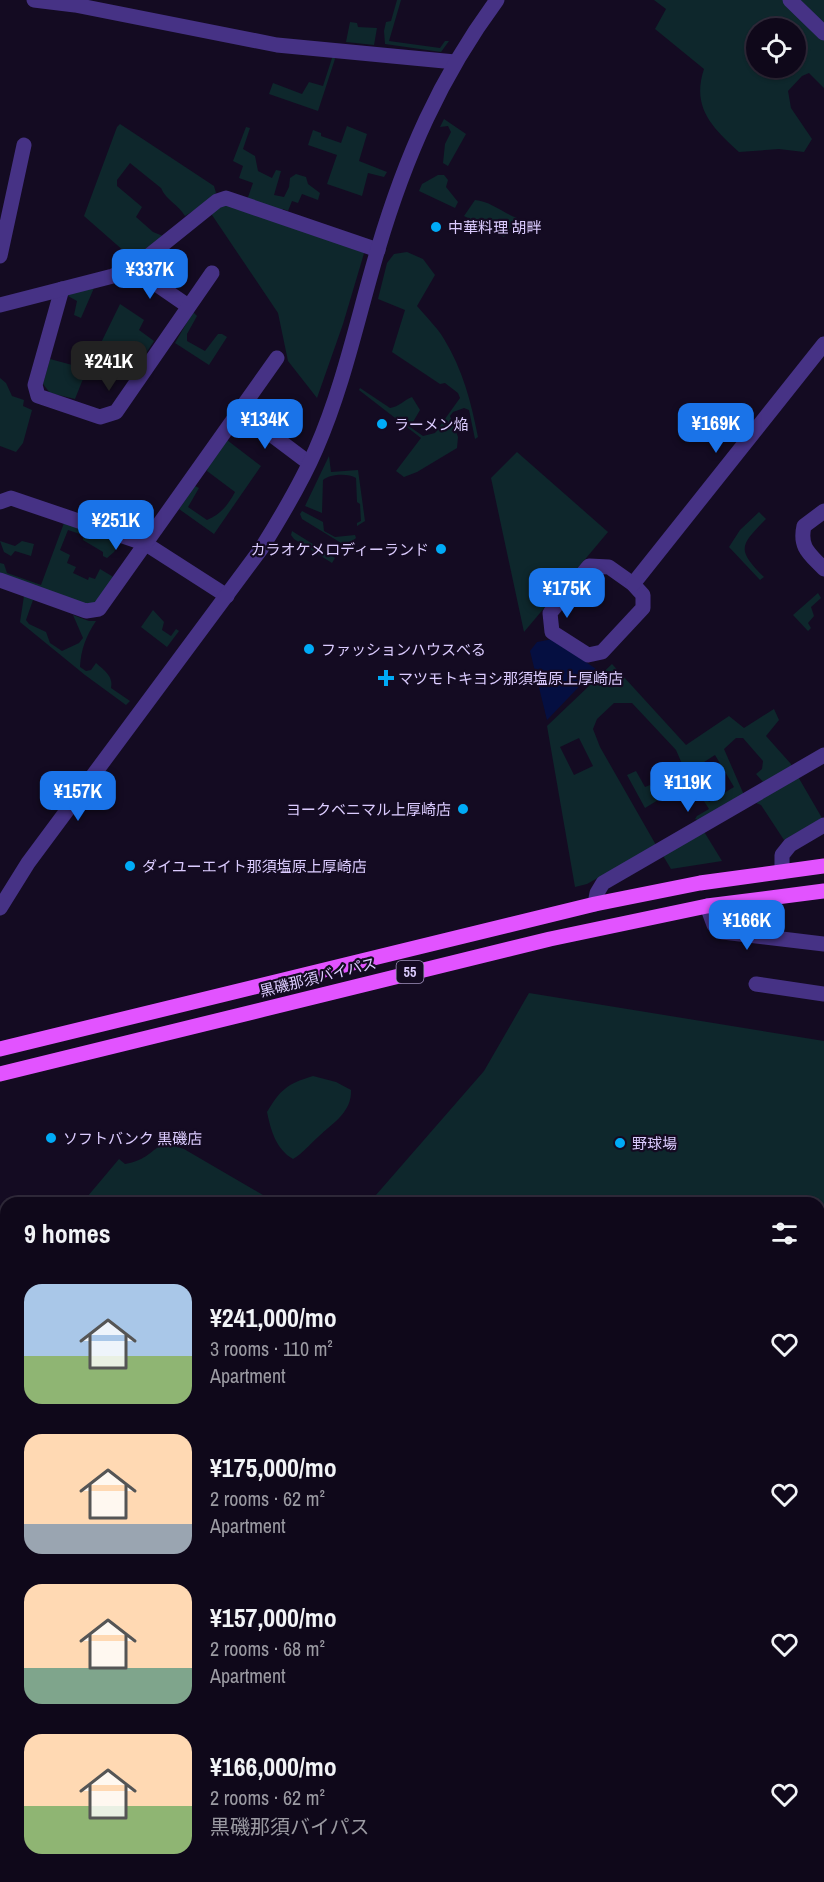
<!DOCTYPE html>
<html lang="en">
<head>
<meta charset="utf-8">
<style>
	:root { --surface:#0f081a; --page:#1d1627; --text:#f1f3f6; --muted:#9b9aa2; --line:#2f2939; --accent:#1a73e8 }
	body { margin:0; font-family:"Archivo Narrow","Noto Sans JP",sans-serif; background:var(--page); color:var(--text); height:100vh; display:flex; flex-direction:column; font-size:22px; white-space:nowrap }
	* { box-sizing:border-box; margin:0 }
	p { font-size:20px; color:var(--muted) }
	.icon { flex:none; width:33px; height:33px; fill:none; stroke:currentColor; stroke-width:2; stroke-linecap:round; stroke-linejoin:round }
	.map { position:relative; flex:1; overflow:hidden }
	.details { position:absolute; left:0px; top:1197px; width:825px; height:686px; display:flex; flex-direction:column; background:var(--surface); border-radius:18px 18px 0 0; box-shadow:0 2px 4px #0004,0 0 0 2px var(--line) }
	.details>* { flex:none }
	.buttons { position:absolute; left:746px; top:18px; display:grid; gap:12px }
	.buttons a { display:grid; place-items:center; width:60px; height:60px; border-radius:50%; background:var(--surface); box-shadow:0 2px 4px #0004,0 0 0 2px var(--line); font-size:30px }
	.price { position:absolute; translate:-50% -51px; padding:0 14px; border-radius:12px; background:var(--accent); color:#fff; font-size:20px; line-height:39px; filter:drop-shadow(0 2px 3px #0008) }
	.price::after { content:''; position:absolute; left:50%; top:36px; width:18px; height:14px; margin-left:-9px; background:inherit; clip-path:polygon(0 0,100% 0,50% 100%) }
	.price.current { background:#222; color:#fff }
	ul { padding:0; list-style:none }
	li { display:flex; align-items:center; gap:18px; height:150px; padding:0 24px }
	li span { display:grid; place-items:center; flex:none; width:168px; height:120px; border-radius:18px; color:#555 }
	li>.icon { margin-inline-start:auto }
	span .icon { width:72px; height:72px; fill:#fffc; stroke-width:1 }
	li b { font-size:26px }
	h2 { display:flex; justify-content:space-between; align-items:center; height:72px; padding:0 24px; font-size:26px }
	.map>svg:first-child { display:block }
</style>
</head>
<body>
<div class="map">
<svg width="824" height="1882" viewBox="0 0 824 1882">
	<rect width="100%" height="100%" fill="#140b22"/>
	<g fill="#0e272c" fill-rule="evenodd">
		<path d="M397 0H401L389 41 440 48 445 41H449L441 52 385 44 384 31 386 22 391 21Z"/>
		<path d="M654 0H785L824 38V88L809 73 802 76 788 91 791 108 812 139 804 152 779 149 739 152C713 128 691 108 704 69L655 29 666 9ZM756 28H795V68H756Z"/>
		<path d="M800 0H824V25Z"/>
		<path d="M350 22 357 23 358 27 377 28 374 45 346 42Z"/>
		<path d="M333 55 335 59 318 111 269 94 273 83 302 94 309 82 323 86Z"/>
		<path d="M444 119 466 134 448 166 443 163 445 144 451 132 448 126 440 127Z"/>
		<path d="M120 124 214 186 216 193 198 208 185 216C179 205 166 200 161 188L130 163 117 180V186L142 207 136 217 153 232 163 236 133 259 84 216 117 127Z"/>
		<path d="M347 126 367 134 359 161 387 172 384 177 368 173 362 196 327 184 337 155 308 145 313 130 321 133V136L341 143Z"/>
		<path d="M246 127 250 128 243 149 255 156 258 171 272 178 276 170 281 171 274 195 284 197 289 187 290 178 296 174 306 177 308 184 320 193 318 200 302 194 298 203 292 201 288 211 283 209 280 212 247 200 253 183 239 178 243 166 233 161Z"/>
		<path d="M438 175H444L448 180 446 187 458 202 455 208 419 191 422 184Z"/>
		<path d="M475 200C490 201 503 213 517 218L504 237 464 216Z"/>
		<path d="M226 204 365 250 343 324 317 398 288 361 278 313 210 212Z"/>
		<path d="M407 252 423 259 435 275 417 306C426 317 437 327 444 339 463 370 471 402 478 437L475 439 469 410 464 408 453 412 450 416 458 437 457 448 417 472 404 477 396 471 421 438 359 390 360 388 390 408C399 407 404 400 412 397L420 410 410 427 423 436 435 433 460 398 458 393 445 383 440 384 392 352 405 310 378 299 387 263 394 254Z"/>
		<path d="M94 288 81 318 74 315 77 301 68 296 69 294Z"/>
		<path d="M120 304 144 320 139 330 154 341 133 373 98 349Z"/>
		<path d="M193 312 197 316 187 334V341L205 351 218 334H222L227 337 209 365 175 343Z"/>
		<path d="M50 359 87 369 75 399 50 393 43 384Z"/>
		<path d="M0 378 6 383 12 396 24 400 23 406 32 410 23 443 16 452 0 446Z"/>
		<path d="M227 440 261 466 214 534 179 509 195 486 199 488 188 507 207 520C221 514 228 505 235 492L207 471 208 467Z"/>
		<path d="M517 452 608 532 524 632 491 478Z"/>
		<path d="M329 456 331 472 358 470 365 521 357 526V523L361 521 360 504 357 502 356 478C348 473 330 474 323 480L322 513 305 506Z"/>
		<path d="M302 511 323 522 324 531 335 537 355 535 356 538 346 546 302 519 300 514Z"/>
		<path d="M759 512 766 519C740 546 736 549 764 577L760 580 729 547 740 530Z"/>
		<path d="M64 523 119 542 114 552 107 558 103 556V552L83 540V535L68 530 60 550 70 555 67 563 76 567 73 573 88 580 89 577 95 579 100 569 115 578 97 601 90 606 0 575V563L4 564 7 573 41 585Z"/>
		<path d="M292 531 335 558 332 563 294 539 291 535Z"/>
		<path d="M0 541 15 546 22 541 34 544 31 556 15 551 11 556 4 552Z"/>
		<path d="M818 593 821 598 811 607 814 616 808 623 811 628 808 631 793 615Z"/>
		<path d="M24 596 33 600 26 620 29 624 46 632 50 643 62 651 79 643 83 638 73 615 89 621H96C86 636 81 649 80 667L86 671 91 670 96 663C104 670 114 677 111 688L130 701 126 705 85 675 20 622Z"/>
		<path d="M153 610 164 622 162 630 171 636 176 629 179 631 167 647 141 627Z"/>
		<path d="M612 664 686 745 729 716 744 728 774 709 779 720 766 736 791 764V767L764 783 756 774 762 769 763 761 743 738H736L724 749 744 795 700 821 695 819 697 816 709 809 686 773 676 750 632 703H614L597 719 593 729 600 747 656 845 587 884 575 887 547 726ZM579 738 593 766 574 775 560 747ZM715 755 734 787 709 802 690 771Z"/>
		<path d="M636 771 645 787 650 785 658 800 645 808 627 775Z"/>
		<path d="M797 775 822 818 784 840 761 805 756 803Z"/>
		<path d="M703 830 722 861 671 869 662 854Z"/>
		<path d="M529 993 824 1041V1882H277L278 1876H819V1203H369L484 1071Z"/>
		<path d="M313 1076 336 1082 351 1090C352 1112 333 1123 318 1137 309 1145 303 1153 293 1159 276 1149 271 1131 267 1112 281 1089 287 1084 313 1076Z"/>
		<path d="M164 1143 184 1149 268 1198 271 1203H82L119 1159 125 1164C146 1160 147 1154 164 1143Z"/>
		<path d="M6 1298V1394L0 1390V1305Z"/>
	</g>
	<path fill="#050f41" d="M553 639 596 669 547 720 530 651 537 642Z"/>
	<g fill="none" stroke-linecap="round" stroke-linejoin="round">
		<g stroke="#463285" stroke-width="15">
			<path d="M34 0 75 5 277 45 455 62"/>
			<path d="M790 0 824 33"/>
			<path d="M0 256 24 145"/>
			<path d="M136 266 146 277 188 306"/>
			<path d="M62 289 35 385 38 396 100 417 116 412 212 273"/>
			<path d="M0 305 113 276 136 266 217 201 226 198 378 250"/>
			<path d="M240 411 309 463"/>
			<path d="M0 502 11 498 146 544 227 596"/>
			<path d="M824 511 804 526C799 548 810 554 824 569"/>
			<path d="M589 566 609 567 633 584 643 595V608L602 652 588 655 552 632 550 613Z"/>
			<path d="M0 580 86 611 99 609 277 358"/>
			<path d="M633 584 824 344"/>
			<path d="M782 872V855L790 845 824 825"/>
			<path d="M595 904 597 893 603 883 824 755"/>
			<path d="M707 906 714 925 723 932 824 944"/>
			<path d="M756 984 824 994"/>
			<path d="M0 1483 6 1486"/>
			<path d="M0 1586 6 1590"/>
			<path d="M819 1700 824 1701"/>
		</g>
		<path stroke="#463285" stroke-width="15" d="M0 908 28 863 261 549C281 517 301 484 316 449 344 385 358 316 378 249 405 158 440 77 497 0"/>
		<g stroke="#e253ff" stroke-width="15">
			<path d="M0 1049 595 904 700 883 824 866"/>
			<path d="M0 1074 550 939 707 906 824 891"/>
		</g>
	</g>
	<g fill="#00abf7" stroke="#140b22" stroke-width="2">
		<circle cx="436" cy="227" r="6"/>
		<circle cx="382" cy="424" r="6"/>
		<circle cx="441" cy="549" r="6"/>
		<circle cx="309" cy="649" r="6"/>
		<path d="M383 669h6v6h6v6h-6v6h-6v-6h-6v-6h6z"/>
		<circle cx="463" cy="809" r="6"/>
		<circle cx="130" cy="866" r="6"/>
		<circle cx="51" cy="1138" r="6"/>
		<circle cx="620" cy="1143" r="6"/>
	</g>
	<g text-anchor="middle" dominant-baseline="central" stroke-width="4.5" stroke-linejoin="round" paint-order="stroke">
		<rect fill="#140b22" stroke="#a092bd" stroke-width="1.5" x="396.5" y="961" width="27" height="22" rx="4.5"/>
		<g font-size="14" font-weight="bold" fill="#dcccff">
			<text x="410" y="972">55</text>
		</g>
		<g font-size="15" fill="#dcccff" stroke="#140b22" text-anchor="start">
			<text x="448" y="227">中華料理 胡畔</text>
			<text x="394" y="424">ラーメン焔</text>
			<text x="429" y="549" text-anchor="end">カラオケメロディーランド</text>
			<text x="321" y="649">ファッションハウスべる</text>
			<text x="398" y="678">マツモトキヨシ那須塩原上厚崎店</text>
			<text x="451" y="809" text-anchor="end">ヨークベニマル上厚崎店</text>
			<text x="142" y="866">ダイユーエイト那須塩原上厚崎店</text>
			<text x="63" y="1138">ソフトバンク 黒磯店</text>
			<text x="632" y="1143">野球場</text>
		</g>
		<g font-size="15" fill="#dcccff" stroke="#140b22">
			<text transform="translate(318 977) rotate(-14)">黒磯那須バイパス</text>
		</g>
	</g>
</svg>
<div class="buttons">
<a><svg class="icon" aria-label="locate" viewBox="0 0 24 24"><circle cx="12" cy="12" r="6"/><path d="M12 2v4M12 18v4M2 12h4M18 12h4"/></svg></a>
</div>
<b class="price" style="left:150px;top:300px">¥337K</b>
<b class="price current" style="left:109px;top:392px">¥241K</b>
<b class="price" style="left:265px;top:450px">¥134K</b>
<b class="price" style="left:716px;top:454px">¥169K</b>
<b class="price" style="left:116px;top:551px">¥251K</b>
<b class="price" style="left:567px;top:619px">¥175K</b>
<b class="price" style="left:688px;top:813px">¥119K</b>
<b class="price" style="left:78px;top:822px">¥157K</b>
<b class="price" style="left:747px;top:951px">¥166K</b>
<section class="details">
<h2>9 homes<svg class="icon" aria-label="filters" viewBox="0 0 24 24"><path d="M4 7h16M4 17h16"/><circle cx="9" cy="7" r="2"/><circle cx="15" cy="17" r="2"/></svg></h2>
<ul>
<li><span style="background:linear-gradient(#a9c7e8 60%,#8fb573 0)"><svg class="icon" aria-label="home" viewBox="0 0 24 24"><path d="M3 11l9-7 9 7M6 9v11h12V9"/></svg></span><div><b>¥241,000/mo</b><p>3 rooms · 110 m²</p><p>Apartment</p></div><svg class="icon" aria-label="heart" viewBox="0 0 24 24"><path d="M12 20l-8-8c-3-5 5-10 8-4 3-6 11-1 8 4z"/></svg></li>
<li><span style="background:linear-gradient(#ffd9b3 75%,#9aa5b1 0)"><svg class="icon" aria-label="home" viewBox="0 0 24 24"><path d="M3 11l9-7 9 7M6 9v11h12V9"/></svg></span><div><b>¥175,000/mo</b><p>2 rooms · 62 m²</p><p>Apartment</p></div><svg class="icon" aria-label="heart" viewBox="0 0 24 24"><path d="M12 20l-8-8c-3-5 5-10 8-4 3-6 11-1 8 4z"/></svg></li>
<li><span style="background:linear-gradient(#ffd9b3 70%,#7fa58c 0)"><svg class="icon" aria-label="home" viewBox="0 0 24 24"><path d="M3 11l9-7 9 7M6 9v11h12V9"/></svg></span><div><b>¥157,000/mo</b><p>2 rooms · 68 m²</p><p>Apartment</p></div><svg class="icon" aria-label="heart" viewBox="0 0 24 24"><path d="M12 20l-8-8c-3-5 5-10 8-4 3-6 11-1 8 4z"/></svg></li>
<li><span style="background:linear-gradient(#ffd9b3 60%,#8fb573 0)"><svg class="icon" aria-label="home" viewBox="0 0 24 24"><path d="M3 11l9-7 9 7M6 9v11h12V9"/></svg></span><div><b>¥166,000/mo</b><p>2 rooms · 62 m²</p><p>黒磯那須バイパス</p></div><svg class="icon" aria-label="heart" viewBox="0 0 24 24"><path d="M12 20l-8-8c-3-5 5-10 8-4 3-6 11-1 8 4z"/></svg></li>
</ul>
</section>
</div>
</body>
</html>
